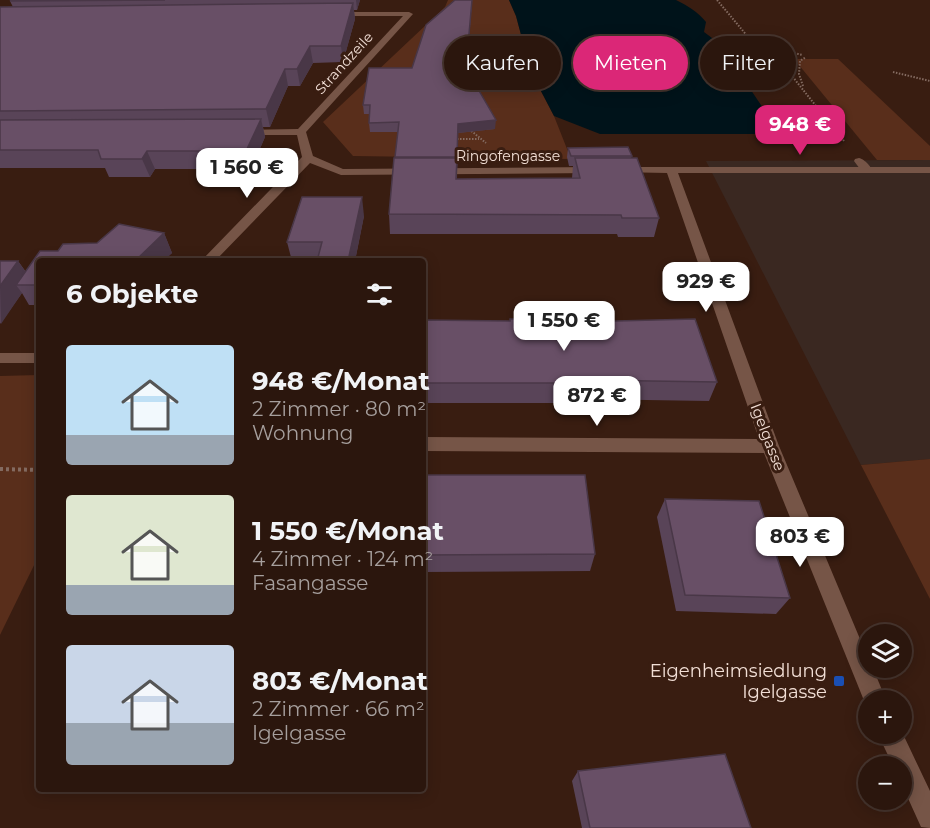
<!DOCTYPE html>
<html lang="de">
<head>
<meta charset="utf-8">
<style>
	:root { --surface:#2b160d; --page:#37231b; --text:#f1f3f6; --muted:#a69f9d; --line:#47352e; --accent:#db2777 }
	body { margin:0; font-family:Montserrat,sans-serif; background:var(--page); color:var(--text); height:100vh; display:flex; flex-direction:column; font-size:22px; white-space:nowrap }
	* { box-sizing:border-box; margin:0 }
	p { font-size:20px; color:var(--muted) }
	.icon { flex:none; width:33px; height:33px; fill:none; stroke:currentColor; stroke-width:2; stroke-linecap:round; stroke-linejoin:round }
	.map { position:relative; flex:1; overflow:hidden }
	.drawer { position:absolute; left:36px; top:258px; width:390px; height:534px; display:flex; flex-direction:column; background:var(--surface); border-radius:6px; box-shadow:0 3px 15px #0003,0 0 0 2px var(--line) }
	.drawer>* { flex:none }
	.top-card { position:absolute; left:444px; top:36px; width:396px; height:54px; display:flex; gap:12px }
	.tools { position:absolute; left:858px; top:624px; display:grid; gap:12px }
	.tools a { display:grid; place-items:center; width:54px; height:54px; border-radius:50%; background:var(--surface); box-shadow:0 3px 15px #0003,0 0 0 2px var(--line); font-size:30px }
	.price { position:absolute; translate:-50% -51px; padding:0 14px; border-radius:12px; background:#fff; color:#222; font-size:20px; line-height:39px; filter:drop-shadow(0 2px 3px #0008) }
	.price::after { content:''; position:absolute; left:50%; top:36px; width:18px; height:14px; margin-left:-9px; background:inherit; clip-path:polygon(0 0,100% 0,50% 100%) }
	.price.selected { background:var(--accent); color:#fff }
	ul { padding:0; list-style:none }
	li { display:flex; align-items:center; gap:18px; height:150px; padding:0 30px }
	li span { display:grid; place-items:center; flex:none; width:168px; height:120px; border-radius:6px; color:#555 }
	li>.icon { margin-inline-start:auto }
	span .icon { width:72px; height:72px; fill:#fffc; stroke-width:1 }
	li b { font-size:26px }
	h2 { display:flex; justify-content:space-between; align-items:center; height:72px; padding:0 30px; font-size:26px }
	.pill { padding:0 21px; border-radius:27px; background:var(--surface); box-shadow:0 3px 15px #0003,0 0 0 2px var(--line); font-size:21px; line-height:54px }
	.pill.selected { background:var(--accent); color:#fff }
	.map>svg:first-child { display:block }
</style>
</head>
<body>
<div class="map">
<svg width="930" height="828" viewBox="0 0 930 828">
	<rect width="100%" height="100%" fill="#391d11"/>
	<path fill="#3a2821" d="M930 160V459L861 465 706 161Z"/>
	<g fill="#592e1b">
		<path d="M448 0H509L516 16 531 72 554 116 571 159 353 156 323 122 445 7Z"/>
		<path d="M794 59H838L930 146V160H877Z"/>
		<path d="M39 375V555L0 635V376Z"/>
		<path d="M930 459V599L861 465Z"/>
	</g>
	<path fill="#00131a" d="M509 0H676C688 6 698 12 706 22L704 32 720 44 773 123 772 130 766 134H600L554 116 531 72 516 16Z"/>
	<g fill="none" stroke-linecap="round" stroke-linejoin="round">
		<g stroke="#846b61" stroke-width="2" stroke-dasharray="1.5 1.5" stroke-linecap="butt">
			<path d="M717 0 749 38 788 71 844 141"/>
			<path d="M759 46 803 55"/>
			<path d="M893 72 930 81"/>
			<path d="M803 86 799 74 800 61 806 57"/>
			<path d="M469 129 486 143"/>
			<path d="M454 139H479"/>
		</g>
		<path stroke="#846b61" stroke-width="4" stroke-dasharray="3 3" stroke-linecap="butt" d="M0 469 39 470"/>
		<path fill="#765547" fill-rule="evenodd" d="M859 158C864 159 874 168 871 173H863L854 161 855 159Z"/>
		<g fill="#765547" fill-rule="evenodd">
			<path d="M329 12H409L413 14 306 132 313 156 343 169 594 167 600 170 594 173 341 175 310 163 215 261H201L302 157 297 135H241L236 132 237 130 298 129 403 16H332L328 14Z"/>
			<path d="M620 167H930V173H678L779 446 868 658V668H873L886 700H868L867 708 764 453 423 451V437L759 439 667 173 616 172 614 170Z"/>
			<rect x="0" y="353" width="39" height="10"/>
			<path d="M902 732 930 791V828L921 827 902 785V766H893L878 734Z"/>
		</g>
	</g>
	<g fill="#594458">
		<path d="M12 0H360L357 10H354L355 19 343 62 313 63 300 86H288L270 127H263L265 137 251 169H155L150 177H109L105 168H0V7H13L10 1Z"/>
		<path d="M472 0 467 69 495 129 458 133 457 179 572 178 573 166H569L567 157 568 148 632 156 631 158 659 218 654 237H618L617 234H390L389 214 396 158 398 132H370L369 123V114H364L363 105 412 68Z"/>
		<path d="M364 216 355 261H292L287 242Z"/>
		<path d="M119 224 164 233 172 253 163 261H39V305H29L22 293 0 324V261H18L26 272 40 251H58L63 244 97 243Z"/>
		<path d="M423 320 576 322 717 382 709 401 583 399 582 403H423Z"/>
		<path d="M423 475 595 554 590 571 423 572Z"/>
		<path d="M665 499 790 598 776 614 676 611 657 517Z"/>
		<path d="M578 771 751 828H582L572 781Z"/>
	</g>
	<g fill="#493747">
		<path d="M356 0H360L357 10Z"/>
		<path d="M472 0 466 77V68Z"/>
		<path d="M353 3 355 19 343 62 341 46Z"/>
		<path d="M310 46 313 63 300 86 297 69Z"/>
		<path d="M285 69 288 86 270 127 266 109Z"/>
		<path d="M261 119 265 137 251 169 246 151Z"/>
		<path d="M496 120 495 129 458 133V166V124Z"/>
		<path d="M147 151 155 169 150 177 142 159Z"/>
		<path d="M362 197 364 216 355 261H348Z"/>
		<path d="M164 233 172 253 163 261H135Z"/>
		<path d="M18 261 31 280 16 285 22 293 1 324 0 286Z"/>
	</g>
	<g fill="#684f66" stroke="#493747" stroke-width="1.5">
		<path d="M12 0H165L10 1Z"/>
		<path d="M455 0H472L466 68 496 120 458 124 457 157H395L399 122 369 123 370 105H363L369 68H412L426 25Z"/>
		<path d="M353 3 341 46H310L297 69H285L266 109 0 111V7Z"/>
		<path d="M261 119 246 151H147L142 159H101L98 150H0V120Z"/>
		<path d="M628 147 632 156H571L568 148Z"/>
		<path d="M394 158H457L456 179 580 178 575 158H637L659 218H622L621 215 389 214Z"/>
		<path d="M302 197H362L348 261H317L322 242H287Z"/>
		<path d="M119 224 164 233 135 261H39V285H16L40 251H58L63 244 97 243Z"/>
		<path d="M0 261H18L0 286Z"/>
		<path d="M510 319H575L576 322 695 319 717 382 586 380V383H423V320L510 321Z"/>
		<path d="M423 475H585L595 554 423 555Z"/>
		<path d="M665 499 759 501 790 598 685 595Z"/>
		<path d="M725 754 751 828H590L578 771Z"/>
	</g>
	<rect fill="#1a4fb4" stroke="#391d11" stroke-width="2" x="833" y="675" width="12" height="12" rx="3"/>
	<g text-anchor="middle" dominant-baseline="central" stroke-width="6" stroke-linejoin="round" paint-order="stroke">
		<g font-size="14" fill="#f2dfd6" stroke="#391d11">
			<text transform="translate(344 63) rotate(-48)">Strandzeile</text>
			<text x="508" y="156">Ringofengasse</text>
		</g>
		<g font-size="15" fill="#f2dfd6" stroke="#391d11">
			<text transform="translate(768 437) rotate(69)">Igelgasse</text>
		</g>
		<g font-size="18" fill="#f2dfd6" stroke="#391d11" text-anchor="end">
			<text x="827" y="671">Eigenheimsiedlung<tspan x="827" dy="21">Igelgasse</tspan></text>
		</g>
	</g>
</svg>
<div class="tools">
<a><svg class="icon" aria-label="layers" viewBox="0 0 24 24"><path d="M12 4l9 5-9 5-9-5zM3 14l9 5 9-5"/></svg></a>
<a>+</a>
<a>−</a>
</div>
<b class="price selected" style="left:800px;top:156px">948 €</b>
<b class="price" style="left:247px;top:199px">1 560 €</b>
<b class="price" style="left:706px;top:313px">929 €</b>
<b class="price" style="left:564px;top:352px">1 550 €</b>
<b class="price" style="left:597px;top:427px">872 €</b>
<b class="price" style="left:800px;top:568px">803 €</b>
<div class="top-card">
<a class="pill">Kaufen</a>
<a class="pill selected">Mieten</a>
<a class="pill">Filter</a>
</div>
<section class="drawer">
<h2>6 Objekte<svg class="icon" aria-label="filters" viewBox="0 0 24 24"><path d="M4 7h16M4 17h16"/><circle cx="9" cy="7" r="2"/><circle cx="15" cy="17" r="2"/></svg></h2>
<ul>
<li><span style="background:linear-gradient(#bfe0f5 75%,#9aa5b1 0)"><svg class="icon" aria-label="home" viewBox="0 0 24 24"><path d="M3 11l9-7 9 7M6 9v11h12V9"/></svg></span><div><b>948 €/Monat</b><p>2 Zimmer · 80 m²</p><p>Wohnung</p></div></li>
<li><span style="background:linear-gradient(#dfe7d0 75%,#9aa5b1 0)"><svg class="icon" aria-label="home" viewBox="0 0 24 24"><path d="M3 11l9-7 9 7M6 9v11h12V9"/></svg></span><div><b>1 550 €/Monat</b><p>4 Zimmer · 124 m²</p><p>Fasangasse</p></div></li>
<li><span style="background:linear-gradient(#c9d6e8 65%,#9aa5b1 0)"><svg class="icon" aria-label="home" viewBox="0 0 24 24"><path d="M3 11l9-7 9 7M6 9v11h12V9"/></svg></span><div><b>803 €/Monat</b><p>2 Zimmer · 66 m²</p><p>Igelgasse</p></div></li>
</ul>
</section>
</div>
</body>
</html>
